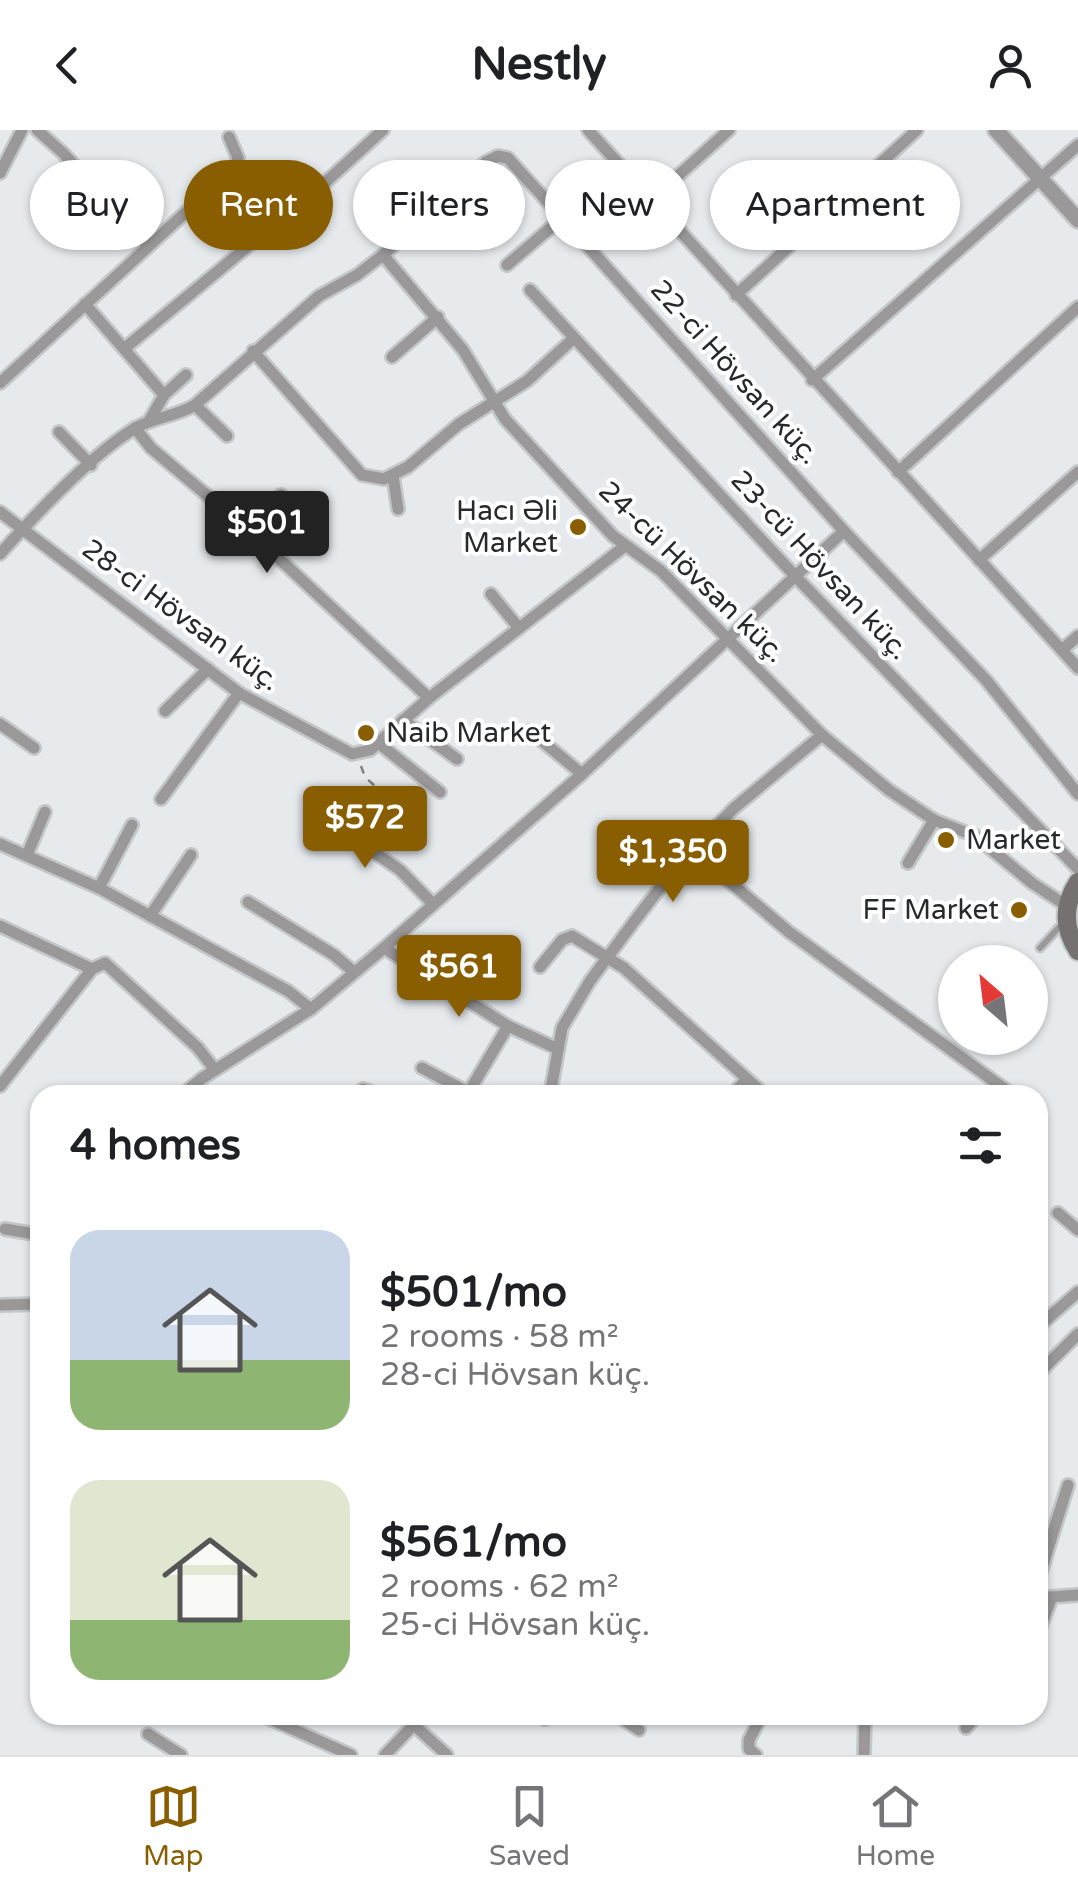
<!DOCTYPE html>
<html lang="en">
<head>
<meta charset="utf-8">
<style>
	:root { --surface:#fff; --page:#f2f2f2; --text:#202124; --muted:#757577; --line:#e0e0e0; --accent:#895e00 }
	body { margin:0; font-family:"Varela Round",sans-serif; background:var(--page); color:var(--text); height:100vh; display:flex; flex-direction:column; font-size:38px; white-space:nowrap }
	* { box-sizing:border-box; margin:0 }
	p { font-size:32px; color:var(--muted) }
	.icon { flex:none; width:55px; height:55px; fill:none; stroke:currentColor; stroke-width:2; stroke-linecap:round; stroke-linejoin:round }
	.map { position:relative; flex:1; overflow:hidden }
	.side { position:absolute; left:30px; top:955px; width:1018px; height:640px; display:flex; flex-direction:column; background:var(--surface); border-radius:30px; box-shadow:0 2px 8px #0004 }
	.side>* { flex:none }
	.banner { position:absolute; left:30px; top:30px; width:1020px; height:90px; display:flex; gap:20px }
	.needle { width:65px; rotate:332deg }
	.tools { position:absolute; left:938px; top:815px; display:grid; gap:20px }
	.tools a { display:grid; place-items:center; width:110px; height:110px; border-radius:50%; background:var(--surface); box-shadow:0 2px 8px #0004; font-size:50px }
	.price { position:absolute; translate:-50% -85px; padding:0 22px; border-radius:10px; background:var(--accent); color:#fff; font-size:32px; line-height:65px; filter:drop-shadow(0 2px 5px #0008) }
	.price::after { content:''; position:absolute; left:50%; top:60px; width:30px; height:22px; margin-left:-15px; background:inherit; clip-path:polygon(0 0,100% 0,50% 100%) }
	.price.current { background:#222; color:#fff }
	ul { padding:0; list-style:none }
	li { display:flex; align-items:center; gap:30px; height:250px; padding:0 40px }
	li span { display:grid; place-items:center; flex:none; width:280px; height:200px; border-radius:30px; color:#555 }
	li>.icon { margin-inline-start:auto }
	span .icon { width:120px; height:120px; fill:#fffc; stroke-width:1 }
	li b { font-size:42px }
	h2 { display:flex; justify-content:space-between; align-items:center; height:120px; padding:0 40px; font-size:42px }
	.pill { padding:0 35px; border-radius:45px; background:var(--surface); box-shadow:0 2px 8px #0004; font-size:35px; line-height:90px }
	.pill.current { background:var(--accent); color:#fff }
	header { display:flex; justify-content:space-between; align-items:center; height:130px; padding:0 40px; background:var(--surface); font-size:45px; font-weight:700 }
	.dock { display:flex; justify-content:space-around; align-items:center; height:140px; border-top:2px solid var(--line); background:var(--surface); font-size:28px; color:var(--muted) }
	.dock a { display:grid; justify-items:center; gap:5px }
	.dock .current { color:var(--accent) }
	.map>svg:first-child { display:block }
</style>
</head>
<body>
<header><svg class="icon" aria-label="back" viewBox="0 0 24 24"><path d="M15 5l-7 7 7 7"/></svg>Nestly<svg class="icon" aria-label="person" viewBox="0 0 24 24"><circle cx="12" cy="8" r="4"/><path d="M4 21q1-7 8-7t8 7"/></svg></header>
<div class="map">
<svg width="1078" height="1625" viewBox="0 0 1078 1625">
	<rect width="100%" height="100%" fill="#e6eaed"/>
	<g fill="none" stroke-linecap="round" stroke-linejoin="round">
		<g stroke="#c4c7ca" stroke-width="11">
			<path id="service" d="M1040 818 1063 793"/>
		</g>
		<g stroke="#c4c7ca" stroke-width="16">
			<g id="minor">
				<path d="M37 0 63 23 148 116"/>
				<path d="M588 0 1078 538"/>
				<path d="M0 43 22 0"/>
				<path d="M208 62 252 113"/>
				<path d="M651 70 729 0"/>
				<path d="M383 125 463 220 505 289 613 406 661 441 822 605 889 660 934 690 975 706 1032 753 1067 776"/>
				<path d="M507 135 562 88"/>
				<path d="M530 160 796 447 1078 739"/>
				<path d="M736 165 917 0"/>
				<path d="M85 174 164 265"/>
				<path d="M125 218 328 50 383 0"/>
				<path d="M253 221 362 345 384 349 408 337 459 294 527 251 574 208"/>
				<path d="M392 227 438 187"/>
				<path d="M812 250 1078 15"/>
				<path d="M0 253 235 37 238 28 229 7"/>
				<path d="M195 275 227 306"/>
				<path d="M149 291 164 265 186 245"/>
				<path d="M135 298 151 318 247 399 429 568"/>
				<path d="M59 302 91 335"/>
				<path d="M898 342 1078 177"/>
				<path d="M393 346 398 379"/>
				<path d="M0 382 239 563 352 624 370 620 429 568 625 416"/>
				<path d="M247 399 281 365"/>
				<path d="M0 424C34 386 94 322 137 297 156 287 177 286 195 275L319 166 357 145 383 125 486 32 498 26 508 28 844 401 986 550 1078 664"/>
				<path d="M275 425 310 390"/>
				<path d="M979 430 1078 342"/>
				<path d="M491 464 519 498"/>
				<path d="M1062 520 1078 506"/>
				<path d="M165 581 208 539"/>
				<path d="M403 590 457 629"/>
				<path d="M0 594 34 618"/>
				<path d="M530 601 582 644"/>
				<path d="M377 612 440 662"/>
				<path d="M161 669 239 563"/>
				<path d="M318 684 400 740 433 774"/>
				<path d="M0 714 99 758 288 861 311 879"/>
				<path d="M692 720 789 802 1013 965"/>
				<path d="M27 725 45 682"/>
				<path d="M908 733 934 690"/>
				<path d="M99 758 132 695"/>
				<path d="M248 772 334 825 354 842"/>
				<path d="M150 786 191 725"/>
				<path d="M0 796 92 839"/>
				<path d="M384 818 508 896 558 919"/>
				<path d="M540 837 562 810 572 806 624 838 765 965"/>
				<path d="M422 938 464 960H470L508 896"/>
				<path d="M0 956 92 839 105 833 198 918 215 940"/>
				<path d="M182 965 201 949 311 879 384 818 582 644 844 401"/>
				<path d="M356 965 363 959 379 965"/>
				<path d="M550 965 562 898 590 851 633 793 670 745 733 679 822 605"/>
				<path d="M732 965 747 949"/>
				<path d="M1058 1083 1078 1100"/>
				<path d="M5 1099 40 1105"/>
				<path d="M0 1175 40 1174"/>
				<path d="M1038 1197 1078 1162"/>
				<path d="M1038 1244 1078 1204"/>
				<path d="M1038 1451 1068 1355"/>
				<path d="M1038 1468 1078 1465"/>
				<path d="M1038 1503 1052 1467"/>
				<path d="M261 1585 351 1625"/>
				<path d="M539 1585 545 1589"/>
				<path d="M617 1585 639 1600"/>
				<path d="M415 1596 447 1625"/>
				<path d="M966 1598 977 1585"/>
				<path d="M148 1604 181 1625"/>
				<path d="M385 1625 423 1585"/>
				<path d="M756 1625 749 1619V1610L762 1585"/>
				<path d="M864 1625 865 1585"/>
			</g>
		</g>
		<g stroke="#c4c7ca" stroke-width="20">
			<path id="tertiary" d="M996 0 1078 90"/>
		</g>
		<g stroke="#c4c7ca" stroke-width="22">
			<path id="secondary" d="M1078 752C1063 775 1063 798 1078 821"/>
		</g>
		<path stroke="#818486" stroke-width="2.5" stroke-dasharray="8 8" stroke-linecap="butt" d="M361 636 365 647 387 667 364 700"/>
		<use href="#service" stroke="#9a9898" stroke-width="6"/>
		<use href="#minor" stroke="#9a9898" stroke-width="11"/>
		<use href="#tertiary" stroke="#9a9898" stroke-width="15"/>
		<use href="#secondary" stroke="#757171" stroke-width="18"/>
	</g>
	<g fill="#895e00" stroke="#fff" stroke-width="4">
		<circle cx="578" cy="397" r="10"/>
		<circle cx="366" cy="603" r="10"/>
		<circle cx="946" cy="710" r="10"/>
		<circle cx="1019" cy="780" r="10"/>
	</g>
	<g text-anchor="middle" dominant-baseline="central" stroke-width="8" stroke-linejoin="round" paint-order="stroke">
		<g font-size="28" fill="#27292a" stroke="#fff">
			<text transform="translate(735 242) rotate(48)">22-ci Hövsan küç.</text>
			<text transform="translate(820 435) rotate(47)">23-cü Hövsan küç.</text>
			<text transform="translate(692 442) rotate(44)">24-cü Hövsan küç.</text>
			<text transform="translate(181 485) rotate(36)">28-ci Hövsan küç.</text>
		</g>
		<g font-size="28" fill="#27292a" stroke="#fff" text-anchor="end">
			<text x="558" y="381">Hacı Əli<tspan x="558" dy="32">Market</tspan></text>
			<text x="386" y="603" text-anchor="start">Naib Market</text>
			<text x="966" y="710" text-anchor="start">Market</text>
			<text x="999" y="780">FF Market</text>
		</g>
	</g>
</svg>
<div class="tools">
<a><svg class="needle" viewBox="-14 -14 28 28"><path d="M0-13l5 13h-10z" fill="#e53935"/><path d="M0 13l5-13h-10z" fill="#757577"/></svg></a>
</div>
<b class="price current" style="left:267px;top:446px">$501</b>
<b class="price" style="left:365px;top:741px">$572</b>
<b class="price" style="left:673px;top:775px">$1,350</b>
<b class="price" style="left:459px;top:890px">$561</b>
<div class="banner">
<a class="pill">Buy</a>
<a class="pill current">Rent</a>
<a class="pill">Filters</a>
<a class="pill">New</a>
<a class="pill">Apartment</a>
</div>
<section class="side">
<h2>4 homes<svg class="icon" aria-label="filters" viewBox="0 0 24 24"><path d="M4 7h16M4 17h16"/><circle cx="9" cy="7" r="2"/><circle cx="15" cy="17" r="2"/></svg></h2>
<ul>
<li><span style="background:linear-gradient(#c9d6e8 65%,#8fb573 0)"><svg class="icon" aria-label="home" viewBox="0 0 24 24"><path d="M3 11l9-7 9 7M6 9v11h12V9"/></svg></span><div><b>$501/mo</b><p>2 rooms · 58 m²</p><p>28-ci Hövsan küç.</p></div></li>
<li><span style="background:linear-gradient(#dfe7d0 70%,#8fb573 0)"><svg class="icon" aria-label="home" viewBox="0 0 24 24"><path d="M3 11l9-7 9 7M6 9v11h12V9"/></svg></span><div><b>$561/mo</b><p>2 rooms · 62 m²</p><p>25-ci Hövsan küç.</p></div></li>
</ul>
</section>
</div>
<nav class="dock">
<a class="current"><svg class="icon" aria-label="map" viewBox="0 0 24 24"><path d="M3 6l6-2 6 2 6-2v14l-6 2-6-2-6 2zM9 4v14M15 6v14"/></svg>Map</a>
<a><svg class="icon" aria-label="saved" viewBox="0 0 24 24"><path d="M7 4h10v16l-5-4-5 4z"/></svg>Saved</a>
<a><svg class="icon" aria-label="home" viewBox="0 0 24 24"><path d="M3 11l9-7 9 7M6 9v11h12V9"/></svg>Home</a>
</nav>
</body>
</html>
